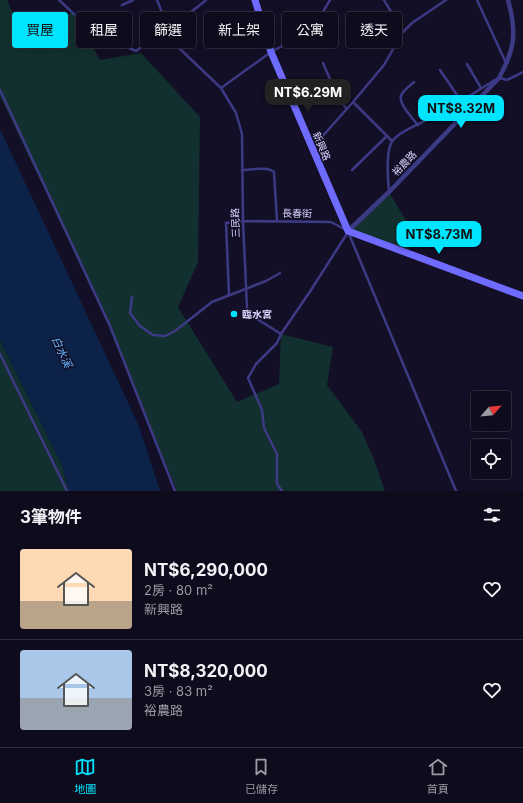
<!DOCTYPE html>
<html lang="zh-TW">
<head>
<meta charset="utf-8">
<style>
	:root { --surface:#0e0b1c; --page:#171425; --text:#f1f3f6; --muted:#9b9ba3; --line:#2e2b3b; --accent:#00e5ff }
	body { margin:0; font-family:Inter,"Noto Sans TC",sans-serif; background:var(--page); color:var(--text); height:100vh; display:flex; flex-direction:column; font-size:15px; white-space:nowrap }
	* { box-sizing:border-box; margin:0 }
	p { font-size:13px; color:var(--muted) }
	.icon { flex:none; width:22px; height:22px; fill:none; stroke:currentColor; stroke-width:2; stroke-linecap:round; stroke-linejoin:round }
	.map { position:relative; height:491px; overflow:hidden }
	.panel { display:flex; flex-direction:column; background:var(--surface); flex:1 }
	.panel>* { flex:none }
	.banner { position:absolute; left:12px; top:12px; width:499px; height:36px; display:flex; gap:8px }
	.needle { width:26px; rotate:63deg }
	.buttons { position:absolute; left:471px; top:391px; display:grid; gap:8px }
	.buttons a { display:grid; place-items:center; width:40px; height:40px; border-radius:4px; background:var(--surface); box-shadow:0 4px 16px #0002,0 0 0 1px var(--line); font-size:20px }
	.price { position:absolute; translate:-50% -34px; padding:0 9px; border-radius:8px; background:var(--accent); color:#111; font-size:13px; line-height:26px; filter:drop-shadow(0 1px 2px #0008) }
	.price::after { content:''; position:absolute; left:50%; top:24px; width:12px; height:9px; margin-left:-6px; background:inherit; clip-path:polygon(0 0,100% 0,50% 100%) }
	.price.on { background:#222; color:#fff }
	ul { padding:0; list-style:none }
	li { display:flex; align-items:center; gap:12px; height:100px; padding:0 20px }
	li+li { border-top:1px solid var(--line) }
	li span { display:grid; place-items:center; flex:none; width:112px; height:80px; border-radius:4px; color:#555 }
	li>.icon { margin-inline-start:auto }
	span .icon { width:48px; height:48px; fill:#fffc; stroke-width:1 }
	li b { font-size:17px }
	h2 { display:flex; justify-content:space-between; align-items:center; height:48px; padding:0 20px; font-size:17px }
	.tag { padding:0 14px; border-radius:4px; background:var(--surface); box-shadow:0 4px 16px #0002,0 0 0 1px var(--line); font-size:14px; line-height:36px }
	.tag.on { background:var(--accent); color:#111 }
	.tab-bar { display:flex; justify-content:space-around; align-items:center; height:56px; border-top:1px solid var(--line); background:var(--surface); font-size:11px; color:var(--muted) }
	.tab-bar a { display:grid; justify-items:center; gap:2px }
	.tab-bar .on { color:var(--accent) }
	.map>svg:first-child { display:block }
</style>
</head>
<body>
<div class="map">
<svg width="523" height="491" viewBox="0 0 523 491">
	<rect width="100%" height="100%" fill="#130f26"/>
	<g fill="#12302f">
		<path d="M0 0H7L17 22 73 13 100 60 141 53 200 117 198 262 178 307 237 402 279 384 281 334 333 347 327 385 362 432 373 457 385 491H177L100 306 0 96Z"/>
		<path d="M389 192 417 239 406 253 350 231Z"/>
		<path d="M0 340 62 465 69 491H0Z"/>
	</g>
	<path fill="#0c2248" d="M0 129 139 426 160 491H69L62 465 0 340Z"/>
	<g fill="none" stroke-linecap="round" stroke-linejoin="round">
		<g stroke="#3d3a85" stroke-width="2.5">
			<path d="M59 0 74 14 82 20V26L87 34 116 38 129 48 136 51C159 33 184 19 206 0"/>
			<path d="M157 0 168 27 179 48 221 88 236 113 242 134 243 221 247 308 254 317 281 334 311 290 348 232"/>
			<path d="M384 0 403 32"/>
			<path d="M477 0 506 63"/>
			<path d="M122 5 133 0"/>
			<path d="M323 63 339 100 347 109"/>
			<path d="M467 64 481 88"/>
			<path d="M440 70 461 101"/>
			<path d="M500 78 507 80 523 72"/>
			<path d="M414 82C410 86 403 90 401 96 398 103 413 119 418 125"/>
			<path d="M221 88 271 52 295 39 318 20 330 0"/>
			<path d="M0 90 110 326 175 491"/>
			<path d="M353 102 392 141"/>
			<path d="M313 147 353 102 384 65 403 32 412 23 446 0"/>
			<path d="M242 170C251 170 267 166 274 172L277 221"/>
			<path d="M352 170 387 136"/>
			<path d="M389 191C388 179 385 150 393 140 401 130 424 122 435 116 456 105 475 92 495 80"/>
			<path d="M349 234 456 491"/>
			<path d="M229 295 226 223 243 221 331 222 346 230"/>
			<path d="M132 297 130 313 140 326 153 335 165 336 175 331 212 302 266 281 280 273"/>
			<path d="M281 334 277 343 256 364 248 378 262 410 264 428 277 454V484L282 491"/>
			<path d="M0 354 67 491"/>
		</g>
		<path stroke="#3d3a85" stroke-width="4.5" d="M348 231 389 192 499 78C515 49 517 32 508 0"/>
		<path stroke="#6f6bff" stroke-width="7" d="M255 0 271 52 348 231 523 296"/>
	</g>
	<circle fill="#00e5ff" stroke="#130f26" stroke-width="1.5" cx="234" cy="314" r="4"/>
	<g text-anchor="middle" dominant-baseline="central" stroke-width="3" stroke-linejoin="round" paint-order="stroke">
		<g font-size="10" fill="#d9d4ff" stroke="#130f26">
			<text transform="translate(322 146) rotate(67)">新興路</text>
			<text transform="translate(404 163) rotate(-46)">裕農路</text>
			<text transform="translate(297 213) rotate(1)">長春街</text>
			<text transform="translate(235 223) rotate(-92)">三民路</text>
		</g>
		<g font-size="10" font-weight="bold" fill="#d9d4ff" stroke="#130f26" text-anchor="start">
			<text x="242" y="314">臨水宮</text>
		</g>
		<g font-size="11" font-style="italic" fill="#62b6ff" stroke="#130f26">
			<text transform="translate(62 352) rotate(65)">白水溪</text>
		</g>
	</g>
</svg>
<div class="buttons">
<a><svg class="needle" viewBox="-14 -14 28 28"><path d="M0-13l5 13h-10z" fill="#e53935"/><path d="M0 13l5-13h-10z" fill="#9b9ba3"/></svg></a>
<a><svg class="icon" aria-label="locate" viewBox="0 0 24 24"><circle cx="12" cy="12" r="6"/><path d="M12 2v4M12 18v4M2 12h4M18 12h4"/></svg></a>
</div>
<b class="price on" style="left:308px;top:113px">NT$6.29M</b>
<b class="price" style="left:461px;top:129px">NT$8.32M</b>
<b class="price" style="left:439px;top:255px">NT$8.73M</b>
<div class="banner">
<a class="tag on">買屋</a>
<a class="tag">租屋</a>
<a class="tag">篩選</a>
<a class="tag">新上架</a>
<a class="tag">公寓</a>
<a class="tag">透天</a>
</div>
</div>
<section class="panel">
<h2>3筆物件<svg class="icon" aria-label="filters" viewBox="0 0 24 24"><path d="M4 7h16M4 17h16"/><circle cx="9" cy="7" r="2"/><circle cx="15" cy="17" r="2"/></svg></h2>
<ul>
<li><span style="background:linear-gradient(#ffd9b3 65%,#b9a48a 0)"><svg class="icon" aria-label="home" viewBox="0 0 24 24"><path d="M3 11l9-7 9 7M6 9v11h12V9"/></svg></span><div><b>NT$6,290,000</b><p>2房 · 80 m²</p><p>新興路</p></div><svg class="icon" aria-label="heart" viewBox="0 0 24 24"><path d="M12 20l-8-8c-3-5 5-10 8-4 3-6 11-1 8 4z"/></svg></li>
<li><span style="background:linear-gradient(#a9c7e8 60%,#9aa5b1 0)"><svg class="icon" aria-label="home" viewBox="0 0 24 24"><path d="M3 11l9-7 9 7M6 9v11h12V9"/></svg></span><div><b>NT$8,320,000</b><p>3房 · 83 m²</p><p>裕農路</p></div><svg class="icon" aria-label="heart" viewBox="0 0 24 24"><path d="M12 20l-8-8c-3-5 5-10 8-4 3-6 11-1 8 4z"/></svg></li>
</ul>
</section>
<nav class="tab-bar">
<a class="on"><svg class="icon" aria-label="map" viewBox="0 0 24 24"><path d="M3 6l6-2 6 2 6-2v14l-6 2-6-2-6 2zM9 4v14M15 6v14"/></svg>地圖</a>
<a><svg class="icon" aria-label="saved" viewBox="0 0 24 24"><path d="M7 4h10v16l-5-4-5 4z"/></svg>已儲存</a>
<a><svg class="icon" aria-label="home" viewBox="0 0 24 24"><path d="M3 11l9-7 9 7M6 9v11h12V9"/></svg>首頁</a>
</nav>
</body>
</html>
